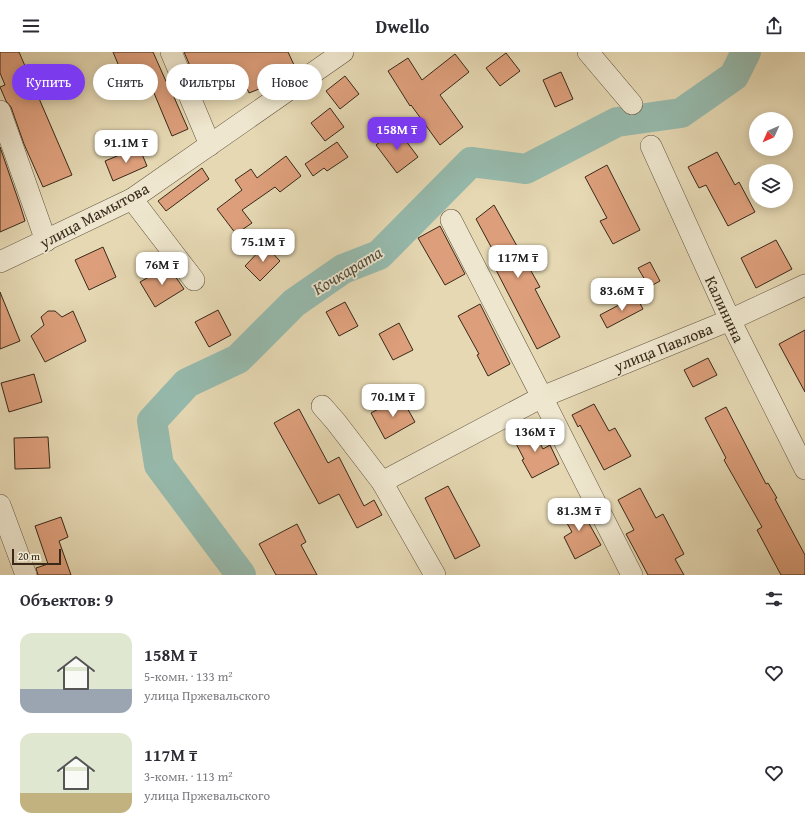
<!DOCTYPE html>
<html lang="ru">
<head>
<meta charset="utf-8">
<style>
	:root { --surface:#fff; --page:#f7f7f7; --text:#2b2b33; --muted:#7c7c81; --accent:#7c3aed }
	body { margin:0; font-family:"Gentium Book Plus",serif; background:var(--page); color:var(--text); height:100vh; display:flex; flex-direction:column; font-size:15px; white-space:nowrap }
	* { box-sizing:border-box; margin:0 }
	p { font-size:13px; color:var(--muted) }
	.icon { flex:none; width:22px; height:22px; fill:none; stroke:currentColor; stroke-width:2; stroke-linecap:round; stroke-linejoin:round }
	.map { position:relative; height:523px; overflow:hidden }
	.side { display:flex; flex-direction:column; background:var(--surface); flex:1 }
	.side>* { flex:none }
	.guide { position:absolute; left:12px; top:12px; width:400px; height:36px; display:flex; gap:8px }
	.needle { width:26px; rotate:225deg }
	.tools { position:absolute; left:749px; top:60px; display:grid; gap:8px }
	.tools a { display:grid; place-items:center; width:44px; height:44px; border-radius:50%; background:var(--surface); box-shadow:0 2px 10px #0003; font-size:20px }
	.scale { position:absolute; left:12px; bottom:10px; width:49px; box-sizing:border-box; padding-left:4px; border:2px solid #382919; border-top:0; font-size:11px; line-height:14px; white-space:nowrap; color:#382919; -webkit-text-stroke:3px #eee6ce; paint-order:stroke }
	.price { position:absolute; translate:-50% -34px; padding:0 9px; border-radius:8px; background:#fff; color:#222; font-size:13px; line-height:26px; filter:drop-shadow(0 1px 2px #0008) }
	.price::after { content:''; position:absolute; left:50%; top:24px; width:12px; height:9px; margin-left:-6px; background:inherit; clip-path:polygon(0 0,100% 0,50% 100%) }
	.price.on { background:var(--accent); color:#fff }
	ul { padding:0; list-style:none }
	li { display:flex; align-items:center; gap:12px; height:100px; padding:0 20px }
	li span { display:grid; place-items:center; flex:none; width:112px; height:80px; border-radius:12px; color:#555 }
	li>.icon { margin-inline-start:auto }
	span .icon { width:48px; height:48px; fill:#fffc; stroke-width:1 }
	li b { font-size:17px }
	h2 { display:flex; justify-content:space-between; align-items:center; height:48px; padding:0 20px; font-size:17px }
	.tag { padding:0 14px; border-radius:18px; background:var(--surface); box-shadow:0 2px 10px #0003; font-size:14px; line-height:36px }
	.tag.on { background:var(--accent); color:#fff }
	header { display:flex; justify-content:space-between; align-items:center; height:52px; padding:0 20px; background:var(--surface); font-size:18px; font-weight:800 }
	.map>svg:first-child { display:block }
</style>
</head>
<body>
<header><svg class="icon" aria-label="menu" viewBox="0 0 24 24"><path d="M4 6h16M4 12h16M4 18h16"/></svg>Dwello<svg class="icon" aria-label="share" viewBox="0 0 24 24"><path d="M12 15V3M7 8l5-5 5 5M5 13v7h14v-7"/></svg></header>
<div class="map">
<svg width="805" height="523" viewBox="0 0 805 523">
	<rect width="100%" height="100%" fill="#e5d8b3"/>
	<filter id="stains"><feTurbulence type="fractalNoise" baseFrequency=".005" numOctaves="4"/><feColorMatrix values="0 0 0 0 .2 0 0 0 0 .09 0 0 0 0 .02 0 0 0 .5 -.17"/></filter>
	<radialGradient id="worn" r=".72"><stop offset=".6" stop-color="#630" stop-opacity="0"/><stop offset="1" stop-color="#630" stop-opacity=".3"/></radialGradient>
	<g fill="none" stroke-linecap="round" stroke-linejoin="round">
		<path stroke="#96baad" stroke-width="30" d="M241 523 159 413 152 369 187 331 238 307 294 251 343 217 379 203 471 110 526 117 617 70 681 61 734 24 746 0"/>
	</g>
	<g fill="#dd9f7b" stroke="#382919">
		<path d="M0 0H19L72 123 43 135 24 92 11 55 6 49 0 35 5 33 0 21Z"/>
		<path d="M113 0H153L169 36H170L188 77 172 84 146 22 126 31Z"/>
		<path d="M184 0H288L295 15 261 29 264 35 249 41 242 25 202 42Z"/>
		<path d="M506 1 520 19 500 34 486 16Z"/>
		<path d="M455 2 469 20 440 43 463 75 440 93 411 53 410 54 388 19 408 6 422 28Z"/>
		<path d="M561 20 573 47 555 55 543 28Z"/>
		<path d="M345 24 359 42 340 57 326 39Z"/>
		<path d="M330 56 344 75 325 89 311 71Z"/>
		<path d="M397 77 418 105 397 121 376 93Z"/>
		<path d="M337 90 348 105 327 119 324 116 313 124 305 112Z"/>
		<path d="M0 95 20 153 25 169 0 180Z"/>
		<path d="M139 95 147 114 113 129 105 109Z"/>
		<path d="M717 100 735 133 739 130 755 160 728 174 706 133 699 136 688 115Z"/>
		<path d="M286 104 301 124 280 140 275 135 242 158 252 171 236 182 217 157 242 138 235 128 251 117 257 126Z"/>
		<path d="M607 113 640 178 613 192 600 169 607 166 585 125Z"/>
		<path d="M202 116 209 127 166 159 158 149Z"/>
		<path d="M494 153 540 235 535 237 560 285 537 297 496 218 502 215 476 167Z"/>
		<path d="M440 174 465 222 445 233 418 186Z"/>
		<path d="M776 188 792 217 756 236 741 206Z"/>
		<path d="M265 193 280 209 260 229 245 214Z"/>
		<path d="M103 195 116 225 89 238 75 208Z"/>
		<path d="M650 210 660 229 649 235 638 216Z"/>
		<path d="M168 214 184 237 155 255 140 230Z"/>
		<path d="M0 240 20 289 0 297Z"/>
		<path d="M636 244 643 257 607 276 600 263Z"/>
		<path d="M345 250 358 274 339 284 326 260Z"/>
		<path d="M480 252 510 312 488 324 477 303 479 302 458 264Z"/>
		<path d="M218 258 231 283 209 295 195 270Z"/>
		<path d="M48 259H55L62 265 73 259 86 289 45 310 31 284 44 273 41 265Z"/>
		<path d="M399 271 413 298 393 308 379 282Z"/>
		<path d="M805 278V340L779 292Z"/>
		<path d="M708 306 717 323 693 335 684 318Z"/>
		<path d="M34 322 42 350 9 360 1 331Z"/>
		<path d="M401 345 415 370 385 387 371 361Z"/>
		<path d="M594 352 609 379 615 376 631 404 604 418 580 373 578 375 572 363Z"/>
		<path d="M726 355 766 432 768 431 777 446 775 447 805 503V523H781L757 478 762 475 724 408 726 406 705 366Z"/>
		<path d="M299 357 328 411 339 405 364 454 374 448 382 463 357 476 339 442 319 452 274 371Z"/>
		<path d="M531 374 543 397 550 393 559 412 532 426 522 408 524 407 512 384Z"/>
		<path d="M48 385 50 416 15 417 14 386Z"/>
		<path d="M448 434 480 494 455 507 425 446Z"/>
		<path d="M640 436 656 466 663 462 684 502 675 507 684 523H648L626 482 634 478 618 448Z"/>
		<path d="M577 450 601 493 575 507 564 485 572 480 560 459Z"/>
		<path d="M61 465 68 485 59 489 71 523H38L36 516 48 512 35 474Z"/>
		<path d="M297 472 306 490 301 493 317 523H276L259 492Z"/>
	</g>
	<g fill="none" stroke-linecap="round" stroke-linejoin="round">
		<g stroke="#635540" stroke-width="22">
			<g id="minor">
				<path d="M171 0 210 93"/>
				<path d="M588 0 632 52"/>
				<path d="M0 59 46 189"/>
				<path d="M651 94 730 268 805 417"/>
				<path d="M132 147 194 228"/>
				<path d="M451 168 542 345 632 523"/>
				<path d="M0 210 132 147 343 0"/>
				<path d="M322 354 336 370 382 430 435 523"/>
				<path d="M382 430 542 345 730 268 805 233"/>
				<path d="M0 453 26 523"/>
			</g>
		</g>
		<use href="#minor" stroke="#eee6ce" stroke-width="21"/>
	</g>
	<g text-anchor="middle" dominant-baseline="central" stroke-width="3.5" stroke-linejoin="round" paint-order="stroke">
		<g font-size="16" fill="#382919" stroke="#eee6ce">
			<text transform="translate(94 163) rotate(-28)">улица Мамытова</text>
			<text transform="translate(725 257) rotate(65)">Калинина</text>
			<text transform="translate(663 295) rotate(-22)">улица Павлова</text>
		</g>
		<g font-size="17" font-style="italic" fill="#504d3e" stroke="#eee6ce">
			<text transform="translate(347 218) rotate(-31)">Кочкарата</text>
		</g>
	</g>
	<rect width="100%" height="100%" filter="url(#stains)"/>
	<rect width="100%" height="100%" fill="url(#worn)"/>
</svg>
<div class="tools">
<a><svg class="needle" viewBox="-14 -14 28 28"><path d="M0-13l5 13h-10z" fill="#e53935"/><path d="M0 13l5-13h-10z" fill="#7c7c81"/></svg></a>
<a><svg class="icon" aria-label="layers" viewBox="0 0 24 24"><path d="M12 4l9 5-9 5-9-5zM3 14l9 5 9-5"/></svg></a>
</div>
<div class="scale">20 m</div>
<b class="price on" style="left:397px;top:99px">158M ₸</b>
<b class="price" style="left:126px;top:112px">91.1M ₸</b>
<b class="price" style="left:263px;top:211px">75.1M ₸</b>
<b class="price" style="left:518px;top:227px">117M ₸</b>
<b class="price" style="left:162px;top:234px">76M ₸</b>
<b class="price" style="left:622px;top:260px">83.6M ₸</b>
<b class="price" style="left:393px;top:366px">70.1M ₸</b>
<b class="price" style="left:535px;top:401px">136M ₸</b>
<b class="price" style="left:579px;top:480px">81.3M ₸</b>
<div class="guide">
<a class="tag on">Купить</a>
<a class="tag">Снять</a>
<a class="tag">Фильтры</a>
<a class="tag">Новое</a>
</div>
</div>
<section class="side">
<h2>Объектов: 9<svg class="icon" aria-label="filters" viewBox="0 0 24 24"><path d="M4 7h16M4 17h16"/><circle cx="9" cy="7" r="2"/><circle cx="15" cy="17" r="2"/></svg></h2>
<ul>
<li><span style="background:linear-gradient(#dfe7d0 70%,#9aa5b1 0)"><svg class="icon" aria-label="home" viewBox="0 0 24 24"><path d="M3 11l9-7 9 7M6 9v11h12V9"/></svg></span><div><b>158M ₸</b><p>5-комн. · 133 m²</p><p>улица Пржевальского</p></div><svg class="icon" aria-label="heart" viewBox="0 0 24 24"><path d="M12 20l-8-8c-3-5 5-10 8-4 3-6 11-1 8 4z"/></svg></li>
<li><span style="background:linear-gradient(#dfe7d0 75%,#c2b280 0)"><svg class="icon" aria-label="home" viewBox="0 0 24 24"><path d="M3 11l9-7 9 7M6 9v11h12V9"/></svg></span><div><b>117M ₸</b><p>3-комн. · 113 m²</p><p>улица Пржевальского</p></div><svg class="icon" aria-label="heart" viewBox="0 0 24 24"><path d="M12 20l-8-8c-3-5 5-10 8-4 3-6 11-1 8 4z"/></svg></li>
</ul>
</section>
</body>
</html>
